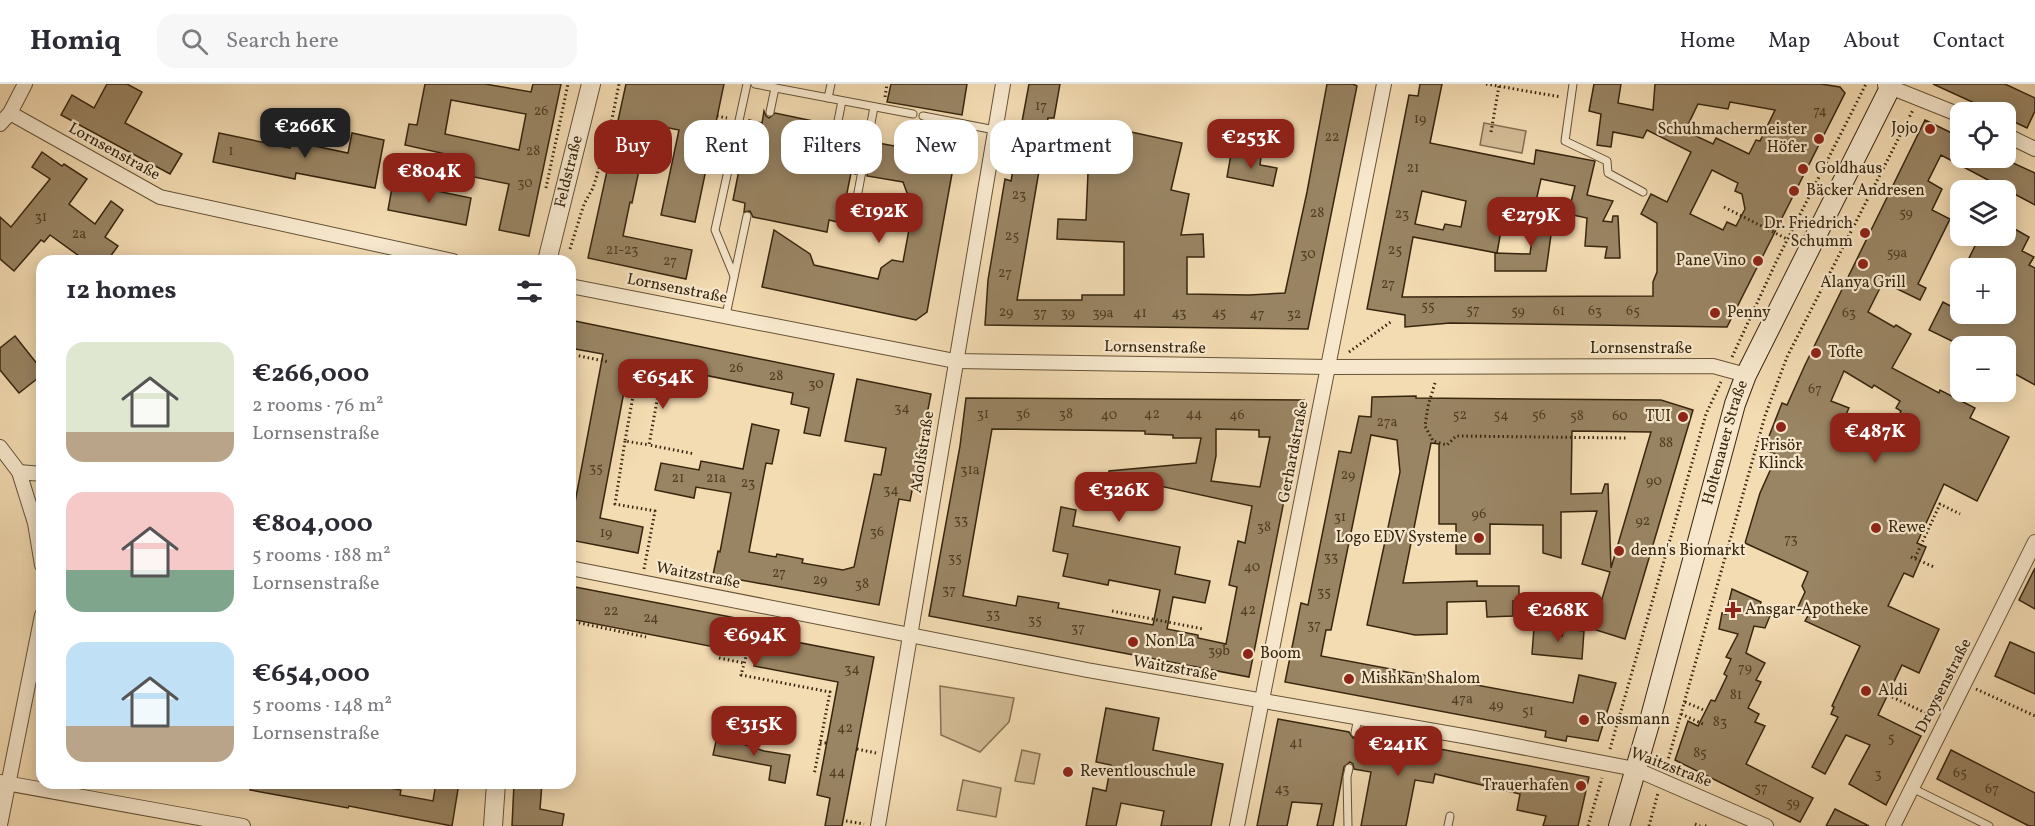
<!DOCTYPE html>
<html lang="en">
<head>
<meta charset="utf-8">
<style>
	:root { --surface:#fff; --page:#f7f7f7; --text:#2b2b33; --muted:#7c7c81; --line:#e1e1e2; --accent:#8f2418 }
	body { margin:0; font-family:Vollkorn,serif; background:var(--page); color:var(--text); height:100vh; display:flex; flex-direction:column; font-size:22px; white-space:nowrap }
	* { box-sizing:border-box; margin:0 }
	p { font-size:20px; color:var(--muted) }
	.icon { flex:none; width:33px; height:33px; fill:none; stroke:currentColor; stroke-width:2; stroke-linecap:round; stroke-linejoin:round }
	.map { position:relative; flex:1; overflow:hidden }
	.sheet { position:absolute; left:36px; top:171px; width:540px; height:534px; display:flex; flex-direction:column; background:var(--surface); border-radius:18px; box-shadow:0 3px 15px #0003 }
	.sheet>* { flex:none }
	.guide { position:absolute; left:594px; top:36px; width:570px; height:54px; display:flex; gap:12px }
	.tools { position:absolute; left:1950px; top:18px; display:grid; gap:12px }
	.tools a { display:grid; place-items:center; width:66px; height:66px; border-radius:12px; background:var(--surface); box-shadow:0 3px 15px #0003; font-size:30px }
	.price { position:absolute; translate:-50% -51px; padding:0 14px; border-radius:12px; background:var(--accent); color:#fff; font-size:20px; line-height:39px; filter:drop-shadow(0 2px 3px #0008) }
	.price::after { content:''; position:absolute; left:50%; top:36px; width:18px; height:14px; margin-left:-9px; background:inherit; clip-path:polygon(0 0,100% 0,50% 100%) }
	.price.selected { background:#222; color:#fff }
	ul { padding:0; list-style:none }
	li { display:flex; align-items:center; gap:18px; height:150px; padding:0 30px }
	li span { display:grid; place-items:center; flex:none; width:168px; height:120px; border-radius:18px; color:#555 }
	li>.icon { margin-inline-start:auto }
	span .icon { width:72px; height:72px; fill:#fffc; stroke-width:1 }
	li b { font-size:26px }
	h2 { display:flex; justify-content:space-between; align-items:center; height:72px; padding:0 30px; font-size:26px }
	.chip { padding:0 21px; border-radius:18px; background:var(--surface); box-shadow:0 3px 15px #0003; font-size:21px; line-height:54px }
	.chip.selected { background:var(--accent); color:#fff }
	header { display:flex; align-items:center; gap:36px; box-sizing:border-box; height:84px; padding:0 30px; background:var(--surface); border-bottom:2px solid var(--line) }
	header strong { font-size:28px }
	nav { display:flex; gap:33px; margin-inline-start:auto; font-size:21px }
	.search { width:420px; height:54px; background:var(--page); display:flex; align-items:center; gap:15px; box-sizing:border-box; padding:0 21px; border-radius:18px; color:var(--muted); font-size:22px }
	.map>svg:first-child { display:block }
</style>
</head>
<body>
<header>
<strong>Homiq</strong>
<div class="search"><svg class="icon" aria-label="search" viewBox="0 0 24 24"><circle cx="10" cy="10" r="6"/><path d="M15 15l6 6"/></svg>Search here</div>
<nav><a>Home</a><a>Map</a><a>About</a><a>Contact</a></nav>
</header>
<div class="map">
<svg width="2035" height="742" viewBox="0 0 2035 742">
	<rect width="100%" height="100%" fill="#f3dbb2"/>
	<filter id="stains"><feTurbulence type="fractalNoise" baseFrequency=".00333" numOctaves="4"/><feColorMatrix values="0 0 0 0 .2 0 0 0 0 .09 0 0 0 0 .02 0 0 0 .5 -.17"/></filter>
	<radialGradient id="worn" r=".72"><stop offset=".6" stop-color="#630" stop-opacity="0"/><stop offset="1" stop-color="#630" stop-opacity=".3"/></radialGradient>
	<g fill="#d3bc96" stroke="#857152" stroke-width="1.5">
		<path d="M1484 39 1526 47 1522 69 1480 61Z"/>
		<path d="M940 602 1014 614 1009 638 980 668 941 651Z"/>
		<path d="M1022 666 1040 670 1034 700 1015 697Z"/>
		<path d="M963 696 1001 704 996 733 957 726Z"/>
	</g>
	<g fill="#998463" stroke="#37260e" stroke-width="1.5" fill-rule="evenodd">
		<path d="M107 0H127L142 8 125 39 182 70 170 90 61 31 72 11 94 24Z"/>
		<path d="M425 0H485L531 8 533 0H561L529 152 499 146 509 100 464 91 468 75 405 61 409 40 417 41ZM451 16 526 30 519 66 445 50Z"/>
		<path d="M626 0H724L695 138 661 131 679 46 649 40 632 119 630 118 623 152 692 166 686 195 588 174Z"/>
		<path d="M891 0H967L962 31 887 18Z"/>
		<path d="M1029 0H1060L1054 34H1048L1017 216H1082V211H1124V158L1057 155 1058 135 1086 136 1089 65 1112 69 1117 45 1182 59 1171 106 1189 110 1181 151 1203 150 1204 173H1187V210L1249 211 1285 209 1307 108 1327 0H1353L1357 2 1308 245 985 241 988 196 1005 95 1011 97Z"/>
		<path d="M1420 0H1442L1430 59 1534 80 1536 66 1595 77 1587 111 1613 117 1603 137 1612 138 1613 132H1618L1620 174H1605L1607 163 1585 162 1587 134 1568 130 1575 102 1541 95 1532 135 1504 130 1497 169 1413 153 1402 213 1653 212V198L1657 188V139L1641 130 1651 110 1667 118 1691 68 1647 46 1643 54 1613 48 1611 63 1597 61 1601 30 1589 27 1594 0H1621L1618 19 1653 26 1655 0H1821L1840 3 1845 9 1727 243 1450 239 1405 243V231L1367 225 1409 11 1418 12ZM1730 18 1775 26 1760 57 1756 56 1749 70 1716 54 1713 60 1685 47 1698 20 1728 25ZM1712 86 1738 99 1735 107 1742 110 1745 125 1736 142 1727 138 1723 146 1690 130ZM1422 107 1466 117 1461 143 1445 140 1443 146 1415 140Z"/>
		<path d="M1933 0H2005L2035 14V27L2027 44 2006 34V28H1994Z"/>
		<path d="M764 27 766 32 769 34 775 29 832 41 835 47H839L843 43 848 44 845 56 861 59 856 90 851 89 841 139 829 136 827 148 753 133 750 127 744 128 745 119 733 116 749 36 762 39Z"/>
		<path d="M1925 36 1960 53V74H2002L2035 89V121L1941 71 1928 97 1942 105 1932 126 1950 135 1918 200 1926 204 1920 216 1883 198 1868 228 1894 243 1896 241 1911 250 1892 284 1939 309 1940 306 1975 324 1970 334 2009 353 1977 417 1944 400 1917 459 1926 463 1913 493 1904 489 1888 522 1939 545 1919 589 1902 581 1878 631 1921 652 1886 721 1849 700 1870 661 1846 651 1825 690 1812 683 1838 633 1831 630 1834 623 1832 622 1860 562 1805 537 1809 530 1797 525 1805 508 1802 502 1808 488 1745 459 1760 409 1777 371 1764 365 1782 319 1787 321 1805 281ZM1844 287 1872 304 1874 301 1900 317 1896 324 1901 327 1881 367 1839 346 1849 324 1831 317Z"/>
		<path d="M219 49 290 64 291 57 348 69 352 49 384 56 375 104 296 89 295 95 213 78Z"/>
		<path d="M878 59 955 73 927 228 916 236 762 203 774 146 810 170 814 181 878 195 881 184 892 176 903 178 915 113 907 109 903 98 867 92 873 62H878Z"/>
		<path d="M42 68 62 82 64 80 87 95 69 120 95 140 111 117 123 126 105 153 118 162 107 177H86L50 151 44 158 41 156 14 187 0 175V133L11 143 50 95 32 83Z"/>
		<path d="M1231 70 1261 73 1260 81 1277 84 1273 102 1227 93Z"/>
		<path d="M393 98 471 114 466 141 388 126Z"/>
		<path d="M1536 125 1554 129 1546 187H1495V169L1530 170Z"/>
		<path d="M2006 140 2029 153 2022 167 2034 173 2029 181 2035 184V301L2006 285V262H1962L1929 246 1943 218 1960 227V230L1974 234 1977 230H2006V184H1964L1980 152H2006Z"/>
		<path d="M570 236 834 290 820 352 804 349 809 324 791 320 793 309 630 276 600 434 643 443 638 469 570 456V429H573L603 270 570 264Z"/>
		<path d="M15 252 42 286V291L19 309 0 286V264Z"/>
		<path d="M857 295 931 310 910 417 899 415 879 521 713 491 718 467 720 468 731 409 696 403 694 414 655 406 661 379 699 386 701 377 743 385 752 340 779 346 772 380 766 379 749 468 776 473 777 470 803 475 802 479 843 486 854 483 874 390 881 391 886 364 845 357Z"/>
		<path d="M1416 312V314L1661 316 1693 326 1625 555 1593 545 1610 488 1582 480 1597 427 1561 428V474L1543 469V441L1490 440V470H1456V440H1439V360L1431 359 1403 499 1477 497V502H1519V516L1513 517V532L1487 533 1486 517 1447 518V550L1415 551 1367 541 1400 388 1397 356 1371 351 1331 546H1326L1321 572 1573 619 1579 591 1616 599 1598 657 1567 652 1566 657 1545 653 1546 647 1285 598 1301 519 1308 521 1339 367 1351 369 1359 332 1371 333 1372 313ZM1572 347 1651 348 1611 484 1608 400H1605L1602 409 1571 410Z"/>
		<path d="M966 314 1304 316 1249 593 929 532 960 362ZM992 345 1145 347V350L1173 351V354H1201L1196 379 1109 387V391L1252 422 1245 459 1238 457 1229 501 1237 503 1226 560 1198 554V551L1167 545 1173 513 1205 519 1210 497 1175 490 1180 463 1073 442 1076 426 1061 423 1053 467 1068 470 1063 492 1108 501 1109 496 1160 506 1153 541 1058 524 1059 519 1018 512 1016 522 963 512ZM1216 345 1259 346V353H1270L1260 403 1211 397 1216 372Z"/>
		<path d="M2035 484V525L2019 516Z"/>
		<path d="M570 502 762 539 760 551 874 573 842 742H825L830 714 817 711 838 598 754 582 756 571 570 535Z"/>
		<path d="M1732 505 1761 518 1760 522 1772 527 1765 544 1754 542 1746 569 1765 579 1756 596 1761 598 1748 624 1759 630 1755 638 1765 642 1746 680 1813 714 1800 738 1675 676 1688 637 1698 642 1711 616 1715 617 1727 592 1724 590 1731 575 1726 573 1738 550 1719 545 1722 529 1726 530Z"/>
		<path d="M1534 543 1561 545 1562 553 1564 545 1584 547 1582 575 1532 570Z"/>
		<path d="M2010 558 2035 569V610L1995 592Z"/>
		<path d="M1106 624 1159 634 1153 666 1223 680 1211 742H1161L1164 727 1121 719 1116 742H1086L1093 704 1106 707 1111 681 1096 678Z"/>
		<path d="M1278 635 1349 648 1353 654H1357L1360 650 1589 693 1578 742H1543L1546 732 1517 726 1520 710 1435 690 1433 699 1415 696 1406 742H1361L1371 688 1354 685 1353 680 1350 678 1344 683 1333 742H1317L1322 720 1292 718 1287 742H1257Z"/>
		<path d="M717 653 734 657 764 667 790 671 785 699 769 696 771 682 713 671Z"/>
		<path d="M1951 666 2035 709V742H2029L1937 695Z"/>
		<path d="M251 699H363L401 706 400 711 433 717 436 699H459L452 742 349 722 348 724 250 706Z"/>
		<path d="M514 699H542L540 725 564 730 562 742H512Z"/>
		<path d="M1835 725 1869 742H1826Z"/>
	</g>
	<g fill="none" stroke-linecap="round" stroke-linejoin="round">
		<g stroke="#665337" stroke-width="9">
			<g id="service">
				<path d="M755 0 913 30"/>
				<path d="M1573 0 1565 57 1607 77 1608 89 1643 108"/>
				<path d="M828 14 831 0"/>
				<path d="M770 28 775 4"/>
				<path d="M923 32 995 46"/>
				<path d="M837 42 842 17"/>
				<path d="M853 135 874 23"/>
				<path d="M734 192 715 146 747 0"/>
				<path d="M726 231 747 132"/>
				<path d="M1355 649 1358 633"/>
				<path d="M1912 704 1989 742"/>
				<path d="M1348 742 1347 693 1349 684"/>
				<path d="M1448 742 1450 732"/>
			</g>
		</g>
		<g stroke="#665337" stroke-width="16">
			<g id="minor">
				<path d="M1885 1 1960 31"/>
				<path d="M10 29 160 113 453 177"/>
				<path d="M0 40 10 29 25 0"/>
				<path d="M2006 51 2035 65"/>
				<path d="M570 202 955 277 1328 283 1713 282 1746 291"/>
				<path d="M0 363 19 388 35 439 42 481"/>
				<path d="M19 388 42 390"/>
				<path d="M570 484 1087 586 1469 653 1635 685 1766 742"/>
				<path d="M0 698 243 742"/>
				<path d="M0 741 42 531"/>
				<path d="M878 742 1003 0"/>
				<path d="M1237 742 1384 0"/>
				<path d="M1893 742 2035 458"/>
			</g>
		</g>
		<g stroke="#665337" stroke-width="20">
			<g id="tertiary">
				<path id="s1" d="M547 177 591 0"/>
				<path d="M493 742 496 699"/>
			</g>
		</g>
		<g stroke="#37260e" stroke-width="22">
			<g id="secondary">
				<path id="s2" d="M1619 742 1649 640 1735 320 1746 291 1892 0"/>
			</g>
		</g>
		<g stroke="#37260e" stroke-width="3" stroke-dasharray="1.5 3" stroke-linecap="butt">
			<path d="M1486 0 1561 13"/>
			<path d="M885 13 887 0"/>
			<path d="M717 32 727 34"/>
			<path d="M1491 48 1499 2"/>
			<path d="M546 104 568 0"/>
			<path d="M1724 123 1787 155"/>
			<path d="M570 165 584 120 593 104 608 55 619 0"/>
			<path d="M1349 268 1392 237"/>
			<path d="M570 270 609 278"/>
			<path d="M1732 273 1777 176 1866 0"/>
			<path d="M621 280 662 289 649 361 695 370"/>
			<path d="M638 284 625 357 649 361"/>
			<path d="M1435 299 1428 322 1425 342 1433 357 1447 361 1456 352 1628 354"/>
			<path d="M625 357 615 420 655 427 644 485"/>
			<path d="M1911 473 1934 483"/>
			<path d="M1915 474 1940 420 1960 430"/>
			<path d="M1112 527 1203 545"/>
			<path d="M570 537 646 553"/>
			<path d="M747 569 741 591 830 608 814 691"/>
			<path d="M719 574 744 579"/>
			<path d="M1976 605 2035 632"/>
			<path d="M1888 611 1932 632"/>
			<path d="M1685 618 1706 627"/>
			<path d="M1681 630 1703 640"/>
			<path d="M820 659H826"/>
			<path d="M857 665 876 669"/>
			<path d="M1610 665 1706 330 1721 298"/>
			<path d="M1666 683 1765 332 1787 273 1913 26"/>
			<path d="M846 737 864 740"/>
			<path d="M1695 740 1700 742"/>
			<path d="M1588 742 1602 694"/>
			<path d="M1649 742 1658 709"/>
			<path d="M1705 742H1708"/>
		</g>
		<use href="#service" stroke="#f7e8cd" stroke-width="7"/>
		<use href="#minor" stroke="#f7e8cd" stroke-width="14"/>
		<use href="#tertiary" stroke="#f7e8cd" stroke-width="18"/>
		<use href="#secondary" stroke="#f7e8cd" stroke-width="20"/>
	</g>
	<g fill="#8f2418" stroke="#f7e8cd" stroke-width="2">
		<circle cx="1930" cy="45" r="6"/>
		<circle cx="1819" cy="55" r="6"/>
		<circle cx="1803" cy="85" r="6"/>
		<circle cx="1794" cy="107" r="6"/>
		<circle cx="1865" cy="149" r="6"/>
		<circle cx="1758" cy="177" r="6"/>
		<circle cx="1863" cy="180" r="6"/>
		<circle cx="1715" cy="229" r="6"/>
		<circle cx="1816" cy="269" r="6"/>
		<circle cx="1683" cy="333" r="6"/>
		<circle cx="1781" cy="343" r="6"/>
		<circle cx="1876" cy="444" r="6"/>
		<circle cx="1479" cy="454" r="6"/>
		<circle cx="1619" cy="467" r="6"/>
		<path d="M1730 517h6v6h6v6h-6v6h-6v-6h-6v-6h6z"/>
		<circle cx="1133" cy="558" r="6"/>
		<circle cx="1248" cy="570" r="6"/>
		<circle cx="1349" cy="595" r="6"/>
		<circle cx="1866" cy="607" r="6"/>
		<circle cx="1584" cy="636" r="6"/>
		<circle cx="1068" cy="688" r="6"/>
		<circle cx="1581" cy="702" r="6"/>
	</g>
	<g text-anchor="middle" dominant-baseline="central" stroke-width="4.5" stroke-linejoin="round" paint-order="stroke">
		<g font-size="14" fill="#503e23">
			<text x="1041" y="22">17</text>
			<text x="541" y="27">26</text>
			<text x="1820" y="27">74</text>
			<text x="1420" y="35">19</text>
			<text x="1332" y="53">22</text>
			<text x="231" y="67">1</text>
			<text x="533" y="67">28</text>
			<text x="1413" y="84">21</text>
			<text x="525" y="99">30</text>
			<text x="1019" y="111">23</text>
			<text x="1317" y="129">28</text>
			<text x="1906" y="129">59</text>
			<text x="1402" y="130">23</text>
			<text x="41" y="133">31</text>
			<text x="79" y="150">2a</text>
			<text x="1012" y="152">25</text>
			<text x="622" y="166">21-23</text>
			<text x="1395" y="166">25</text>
			<text x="1897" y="169">59a</text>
			<text x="1308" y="170">30</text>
			<text x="670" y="177">27</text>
			<text x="1005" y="189">27</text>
			<text x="1388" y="200">27</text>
			<text x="1428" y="222">55</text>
			<text x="1473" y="226">57</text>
			<text x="1518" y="227">59</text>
			<text x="1559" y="227">61</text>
			<text x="1595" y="227">63</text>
			<text x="1633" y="227">65</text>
			<text x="1006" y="228">29</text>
			<text x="1040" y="229">37</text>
			<text x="1068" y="229">39</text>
			<text x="1103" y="229">39a</text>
			<text x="1140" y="229">41</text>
			<text x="1179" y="229">43</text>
			<text x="1219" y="229">45</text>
			<text x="1849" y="229">63</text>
			<text x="1257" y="230">47</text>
			<text x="1294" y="230">32</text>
			<text x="736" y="284">26</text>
			<text x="776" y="292">28</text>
			<text x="816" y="300">30</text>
			<text x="1815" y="305">67</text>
			<text x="902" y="324">34</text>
			<text x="983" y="330">31</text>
			<text x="1023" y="330">36</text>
			<text x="1066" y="330">38</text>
			<text x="1152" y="330">42</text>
			<text x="1194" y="330">44</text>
			<text x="1109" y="331">40</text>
			<text x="1237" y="331">46</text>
			<text x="1460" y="331">52</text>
			<text x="1501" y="331">54</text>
			<text x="1539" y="331">56</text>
			<text x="1577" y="332">58</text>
			<text x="1620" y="332">60</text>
			<text x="1387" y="338">27a</text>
			<text x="1666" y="359">88</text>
			<text x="596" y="384">35</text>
			<text x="970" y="386">31a</text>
			<text x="1348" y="391">29</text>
			<text x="678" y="394">21</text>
			<text x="716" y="394">21a</text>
			<text x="1654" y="397">90</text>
			<text x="748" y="399">23</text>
			<text x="891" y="406">34</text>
			<text x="1479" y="430">96</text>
			<text x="1340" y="433">31</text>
			<text x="961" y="436">33</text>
			<text x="1643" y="437">92</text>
			<text x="1264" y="443">38</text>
			<text x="877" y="448">36</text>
			<text x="606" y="449">19</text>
			<text x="1791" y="455">73</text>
			<text x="1331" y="473">33</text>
			<text x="955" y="474">35</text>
			<text x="1252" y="483">40</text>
			<text x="779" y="489">27</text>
			<text x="820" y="496">29</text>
			<text x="862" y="500">38</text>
			<text x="949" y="506">37</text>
			<text x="1324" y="508">35</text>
			<text x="1248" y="526">42</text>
			<text x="611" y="527">22</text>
			<text x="993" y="530">33</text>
			<text x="651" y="534">24</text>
			<text x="1035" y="536">35</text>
			<text x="1314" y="541">37</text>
			<text x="1078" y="544">37</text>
			<text x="1219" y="567">39b</text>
			<text x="1745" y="584">79</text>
			<text x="852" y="585">34</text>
			<text x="1736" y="611">81</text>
			<text x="1462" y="615">47a</text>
			<text x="1496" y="621">49</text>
			<text x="1528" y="627">51</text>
			<text x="1720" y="638">83</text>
			<text x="845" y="644">42</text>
			<text x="1891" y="654">5</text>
			<text x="1296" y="659">41</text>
			<text x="1700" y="669">85</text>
			<text x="837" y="688">44</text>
			<text x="1960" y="689">65</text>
			<text x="1878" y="690">3</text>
			<text x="1761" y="704">57</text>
			<text x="1282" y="705">43</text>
			<text x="1992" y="705">67</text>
			<text x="1793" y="719">59</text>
		</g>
		<g font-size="16" fill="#37260e" stroke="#f7e8cd" text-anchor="start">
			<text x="1918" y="45" text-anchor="end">Jojo</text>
			<text x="1807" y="46" text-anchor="end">Schuhmachermeister<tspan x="1807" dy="18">Höfer</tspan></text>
			<text x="1815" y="85">Goldhaus</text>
			<text x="1806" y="107">Bäcker Andresen</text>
			<text x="1853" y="140" text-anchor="end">Dr. Friedrich<tspan x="1853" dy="18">Schumm</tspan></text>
			<text x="1746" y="177" text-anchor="end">Pane Vino</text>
			<text x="1863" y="199" text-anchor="middle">Alanya Grill</text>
			<text x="1727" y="229">Penny</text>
			<text x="1828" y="269">Tofte</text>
			<text x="1671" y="333" text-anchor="end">TUI</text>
			<text x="1781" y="362" text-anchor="middle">Frisör<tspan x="1781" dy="18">Klinck</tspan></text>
			<text x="1888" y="444">Rewe</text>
			<text x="1467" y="454" text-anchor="end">Logo EDV Systeme</text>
			<text x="1631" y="467">denn's Biomarkt</text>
			<text x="1745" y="526">Ansgar-Apotheke</text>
			<text x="1145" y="558">Non La</text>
			<text x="1260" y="570">Boom</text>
			<text x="1361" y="595">Mishkan Shalom</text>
			<text x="1878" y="607">Aldi</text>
			<text x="1596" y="636">Rossmann</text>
			<text x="1080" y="688">Reventlouschule</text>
			<text x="1569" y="702" text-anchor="end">Trauerhafen</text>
		</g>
		<g font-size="16" fill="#37260e" stroke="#f7e8cd">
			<text transform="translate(114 68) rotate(29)">Lornsenstraße</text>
			<text stroke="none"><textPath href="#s1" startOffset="92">Feldstraße</textPath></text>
			<text transform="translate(677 205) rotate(11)">Lornsenstraße</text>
			<text transform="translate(1155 264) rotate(1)">Lornsenstraße</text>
			<text x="1641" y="265">Lornsenstraße</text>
			<text stroke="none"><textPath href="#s2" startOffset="398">Holtenauer Straße</textPath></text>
			<text transform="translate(923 368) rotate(-81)">Adolfstraße</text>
			<text transform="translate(1294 368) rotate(-79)">Gerhardstraße</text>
			<text transform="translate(698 492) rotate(11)">Waitzstraße</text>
			<text transform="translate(1175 585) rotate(10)">Waitzstraße</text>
			<text transform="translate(1944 602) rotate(-63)">Droysenstraße</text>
			<text transform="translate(1671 684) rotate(21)">Waitzstraße</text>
		</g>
	</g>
	<rect width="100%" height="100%" filter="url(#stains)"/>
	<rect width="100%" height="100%" fill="url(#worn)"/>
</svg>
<div class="tools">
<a><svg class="icon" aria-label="locate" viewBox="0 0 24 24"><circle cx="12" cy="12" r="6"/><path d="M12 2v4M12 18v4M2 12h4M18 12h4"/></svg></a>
<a><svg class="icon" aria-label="layers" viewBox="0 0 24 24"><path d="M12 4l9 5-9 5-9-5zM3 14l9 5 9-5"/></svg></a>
<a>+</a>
<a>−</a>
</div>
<b class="price selected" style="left:305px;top:75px">€266K</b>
<b class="price" style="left:1251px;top:86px">€253K</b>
<b class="price" style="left:429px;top:120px">€804K</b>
<b class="price" style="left:879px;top:160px">€192K</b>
<b class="price" style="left:1531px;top:164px">€279K</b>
<b class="price" style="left:663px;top:326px">€654K</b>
<b class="price" style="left:1875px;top:380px">€487K</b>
<b class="price" style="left:1119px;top:439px">€326K</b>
<b class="price" style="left:1558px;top:559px">€268K</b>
<b class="price" style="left:755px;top:584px">€694K</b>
<b class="price" style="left:754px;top:673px">€315K</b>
<b class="price" style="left:1398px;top:693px">€241K</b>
<div class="guide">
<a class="chip selected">Buy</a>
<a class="chip">Rent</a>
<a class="chip">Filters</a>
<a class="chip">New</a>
<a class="chip">Apartment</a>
</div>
<section class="sheet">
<h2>12 homes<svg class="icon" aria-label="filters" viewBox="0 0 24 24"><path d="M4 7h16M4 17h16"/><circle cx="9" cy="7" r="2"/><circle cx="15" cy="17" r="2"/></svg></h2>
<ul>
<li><span style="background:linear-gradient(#dfe7d0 75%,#b9a48a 0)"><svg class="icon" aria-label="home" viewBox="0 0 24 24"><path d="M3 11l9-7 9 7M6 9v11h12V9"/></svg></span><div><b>€266,000</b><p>2 rooms · 76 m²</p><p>Lornsenstraße</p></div></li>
<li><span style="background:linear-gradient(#f6c9c9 65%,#7fa58c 0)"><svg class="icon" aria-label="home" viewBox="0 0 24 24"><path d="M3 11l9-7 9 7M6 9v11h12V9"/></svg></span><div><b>€804,000</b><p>5 rooms · 188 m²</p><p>Lornsenstraße</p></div></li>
<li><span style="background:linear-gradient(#bfe0f5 70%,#b9a48a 0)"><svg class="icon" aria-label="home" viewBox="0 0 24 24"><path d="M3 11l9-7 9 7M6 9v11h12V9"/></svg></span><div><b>€654,000</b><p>5 rooms · 148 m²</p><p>Lornsenstraße</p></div></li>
</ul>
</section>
</div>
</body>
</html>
